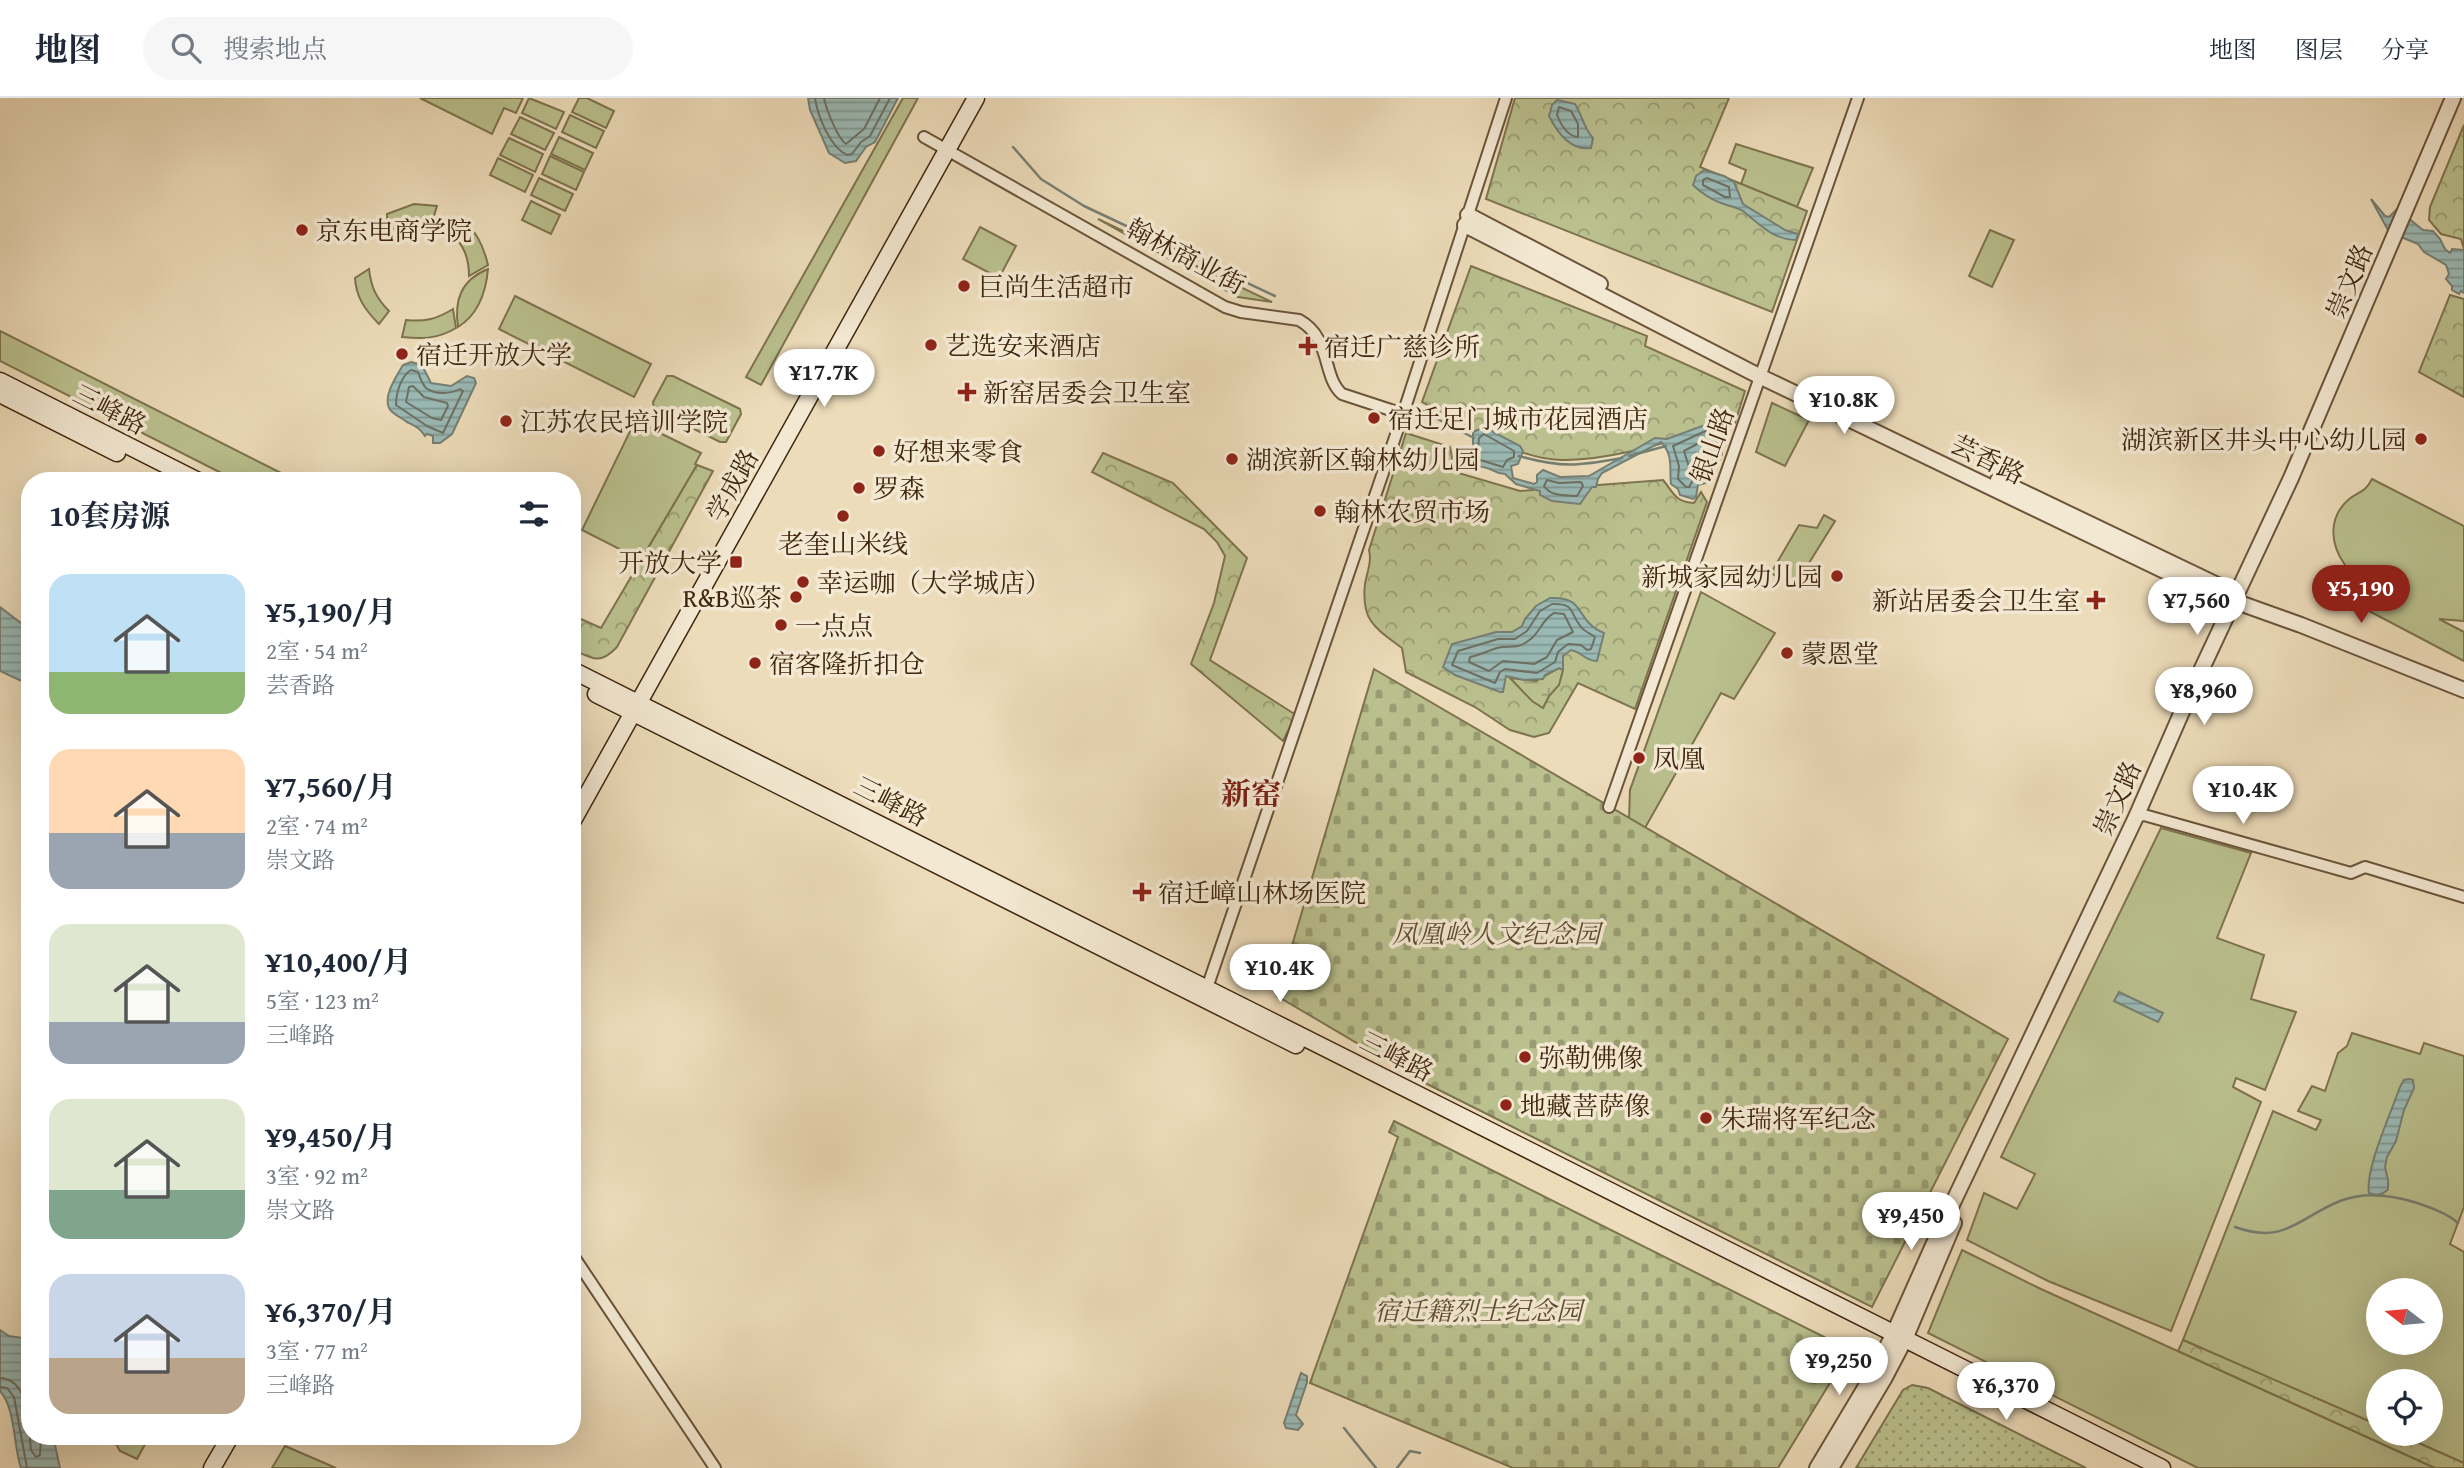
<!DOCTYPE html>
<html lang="zh">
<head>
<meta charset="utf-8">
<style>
	:root { --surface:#fff; --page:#f6f6f7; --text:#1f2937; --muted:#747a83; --line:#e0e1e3; --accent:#8f2418 }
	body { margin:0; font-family:"Gentium Book Plus","Noto Serif SC",serif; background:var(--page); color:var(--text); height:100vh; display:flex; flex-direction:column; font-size:26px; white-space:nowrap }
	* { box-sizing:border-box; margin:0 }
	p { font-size:23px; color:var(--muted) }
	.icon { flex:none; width:38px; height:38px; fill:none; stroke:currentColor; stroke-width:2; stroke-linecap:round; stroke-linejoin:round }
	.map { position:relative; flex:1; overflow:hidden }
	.drawer { position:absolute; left:21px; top:374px; width:560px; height:973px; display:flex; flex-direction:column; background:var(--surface); border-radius:28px; box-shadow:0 7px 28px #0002 }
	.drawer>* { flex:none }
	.needle { width:46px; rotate:286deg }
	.controls { position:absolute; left:2366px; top:1180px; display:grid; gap:14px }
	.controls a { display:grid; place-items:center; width:77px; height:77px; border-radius:50%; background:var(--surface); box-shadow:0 7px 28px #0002; font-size:35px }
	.price { position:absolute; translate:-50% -60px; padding:0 16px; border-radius:24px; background:#fff; color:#222; font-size:23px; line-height:46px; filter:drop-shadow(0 2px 4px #0008) }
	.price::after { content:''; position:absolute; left:50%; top:42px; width:21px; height:16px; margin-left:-10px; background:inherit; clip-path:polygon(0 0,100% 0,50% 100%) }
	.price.active { background:var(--accent); color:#fff }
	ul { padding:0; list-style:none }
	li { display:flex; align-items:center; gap:21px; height:175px; padding:0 28px }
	li span { display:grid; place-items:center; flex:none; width:196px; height:140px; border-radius:21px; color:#555 }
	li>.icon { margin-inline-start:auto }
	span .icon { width:84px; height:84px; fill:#fffc; stroke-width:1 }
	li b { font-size:30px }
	h2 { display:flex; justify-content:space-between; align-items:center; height:84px; padding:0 28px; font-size:30px }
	header { display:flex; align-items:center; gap:42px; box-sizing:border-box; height:98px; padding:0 35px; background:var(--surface); border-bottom:2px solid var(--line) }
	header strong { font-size:33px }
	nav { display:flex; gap:38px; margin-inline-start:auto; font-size:24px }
	.search { width:490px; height:63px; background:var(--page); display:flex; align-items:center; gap:18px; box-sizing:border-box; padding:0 24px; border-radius:38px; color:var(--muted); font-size:26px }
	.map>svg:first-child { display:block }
</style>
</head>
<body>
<header>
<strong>地图</strong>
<div class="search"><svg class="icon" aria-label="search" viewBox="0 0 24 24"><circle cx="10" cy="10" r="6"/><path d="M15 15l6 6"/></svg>搜索地点</div>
<nav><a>地图</a><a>图层</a><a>分享</a></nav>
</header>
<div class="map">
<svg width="2464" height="1370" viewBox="0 0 2464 1370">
	<defs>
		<pattern id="forest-crowns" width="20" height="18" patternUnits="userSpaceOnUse" patternTransform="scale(1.75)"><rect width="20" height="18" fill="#bac08e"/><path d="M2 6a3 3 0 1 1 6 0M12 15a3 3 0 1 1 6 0" fill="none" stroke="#999c72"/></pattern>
		<pattern id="wetland-marsh" width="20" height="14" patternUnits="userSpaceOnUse" patternTransform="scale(1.75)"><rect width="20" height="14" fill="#bac08e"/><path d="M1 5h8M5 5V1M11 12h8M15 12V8" fill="none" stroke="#999c72"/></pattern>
		<pattern id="cemetery-stones" width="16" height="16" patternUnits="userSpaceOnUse" patternTransform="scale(1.75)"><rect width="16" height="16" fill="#bac08e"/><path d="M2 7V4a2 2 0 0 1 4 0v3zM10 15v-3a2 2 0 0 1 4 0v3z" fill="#999c72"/></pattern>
		<pattern id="park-dots" width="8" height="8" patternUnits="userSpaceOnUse" patternTransform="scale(1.75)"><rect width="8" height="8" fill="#bac08e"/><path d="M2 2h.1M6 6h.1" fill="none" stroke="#999c72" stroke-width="1.8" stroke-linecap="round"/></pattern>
		<pattern id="water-rules" width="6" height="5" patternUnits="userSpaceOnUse" patternTransform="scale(1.75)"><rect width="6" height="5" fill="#9abab6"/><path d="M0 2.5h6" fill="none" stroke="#7f9792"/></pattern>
	</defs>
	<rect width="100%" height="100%" fill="#eddcba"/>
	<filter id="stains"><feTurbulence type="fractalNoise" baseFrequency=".00286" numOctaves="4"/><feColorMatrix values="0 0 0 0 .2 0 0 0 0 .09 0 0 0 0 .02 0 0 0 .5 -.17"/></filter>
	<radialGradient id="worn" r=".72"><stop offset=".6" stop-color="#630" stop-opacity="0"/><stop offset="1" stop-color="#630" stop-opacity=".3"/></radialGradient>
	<g fill="#bac08e" stroke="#7d734e" stroke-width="2" fill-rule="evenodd">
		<path d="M420 0H523L516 15 504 10 492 36Z"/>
		<path d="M529 0 564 14 556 31 522 15Z"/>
		<path d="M579 0H587L614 13 606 30 572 14Z"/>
		<path d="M903 0H918L761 287 746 279Z"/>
		<path d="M570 17 604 33 596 50 562 34Z"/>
		<path d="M520 19 554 35 545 52 511 36Z"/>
		<path d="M559 39 593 55 585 72 551 56Z"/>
		<path d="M509 40 543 56 535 74 500 57Z"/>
		<path d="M1736 46 1813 70 1797 109 1741 86 1746 72 1729 65Z"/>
		<path d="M550 58 584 74 576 92 542 76Z"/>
		<path d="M498 60 533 77 525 94 490 77Z"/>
		<path d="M539 80 573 96 565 113 531 97Z"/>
		<path d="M531 103 560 117 551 136 522 122Z"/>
		<path d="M414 106 437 108 432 124C416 121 402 124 388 134L387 116Z"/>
		<path d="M460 119C476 133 483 146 488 167L469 178C469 158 463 147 450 133Z"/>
		<path d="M1098 121 1272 204 1238 199Z"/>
		<path d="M980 129 1016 148 999 180 963 161Z"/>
		<path d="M1990 132 2014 142 1992 189 1969 178Z"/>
		<path d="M369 171C371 189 376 200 389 213L379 226C365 212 356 199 355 180Z"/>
		<path d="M488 171C486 194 479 216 458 229 454 202 461 182 488 171Z"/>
		<path d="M515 198 651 266 634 299 499 231Z"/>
		<path d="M453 211 456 230C438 241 422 241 402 239L406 222C425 224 437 221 453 211Z"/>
		<path d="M0 233 297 383H237L0 263Z"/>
		<path d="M667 278H673L740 311 741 316 726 344H720L654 311 653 304Z"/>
		<path d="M1772 305 1809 322 1785 368 1756 354Z"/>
		<path d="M635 323 701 355 695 366 697 367 641 462 582 432Z"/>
		<path d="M2372 381 2464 428V523L2439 521 2464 534V563L2331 493 2345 467C2330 446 2328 420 2348 402 2359 393 2365 395 2372 381Z"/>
		<path d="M1824 417 1835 423 1796 486H1789L1771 475 1799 427 1817 430Z"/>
		<path d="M1701 494 1775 535 1734 601 1721 595 1645 730 1629 721 1630 692Z"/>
		<path d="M2161 730 2251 755 2217 840 2264 857 2251 901 2296 914 2265 992 2236 980 2233 989 2261 1004 2171 1233 2048 1183 1967 1142 1984 1095 2017 1111 2035 1076 2001 1059Z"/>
		<path d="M2352 935 2420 956 2424 945 2464 958V1109L2450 1146 2464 1154V1365L2396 1335H2431V1283H2378V1328L2183 1242 2273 1013 2316 1032 2321 1022 2298 1013 2312 988 2325 993 2338 955 2347 948ZM2378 1192H2431V1244H2378Z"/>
		<path d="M1962 1152 2041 1191 2435 1370H2198L1928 1235Z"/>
		<path d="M112 1339H149L137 1361 120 1353Z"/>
		<path d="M285 1348 336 1370H272Z"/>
	</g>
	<g fill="url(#forest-crowns)" stroke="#7d734e" stroke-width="2">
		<path d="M1515 0H1729L1700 69 1807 113 1772 214 1486 101Z"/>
		<path d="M2464 27V151L2461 141 2441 136 2429 122 2430 109Z"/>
		<path d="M1471 168 1647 238 1645 248 1745 293 1735 325C1680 339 1623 361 1566 362 1521 364 1460 326 1422 304Z"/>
		<path d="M2450 197 2464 201V299L2419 274Z"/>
		<path d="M1406 335 1450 349 1455 374 1520 393 1663 382C1674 395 1675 404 1694 405L1701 394 1707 404 1635 611 1578 585 1549 635 1534 639 1510 632 1475 609 1406 574 1402 550C1375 530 1361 523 1365 486 1367 474 1372 464 1369 452Z"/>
		<path d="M1103 355 1173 385 1247 460 1210 562 1296 617 1283 643 1191 566 1214 505 1225 458 1217 444 1204 431 1092 374Z"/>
		<path d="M697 367 713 373 617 549C600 567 593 561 572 551V517L601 530Z"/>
		<path d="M2183 1242 2378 1327V1335H2396L2464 1365V1370H2435L2178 1253Z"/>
	</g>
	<path fill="url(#wetland-marsh)" stroke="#7d734e" stroke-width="2" d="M1559 570 1563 572 1559 587 1549 598 1543 610 1532 603 1510 580 1536 583Z"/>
	<g fill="url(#cemetery-stones)" stroke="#7d734e" stroke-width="2">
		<path d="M1374 571 2008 941 1872 1209 1423 984 1277 898Z"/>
		<path d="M1394 1023 1850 1252 1778 1370H1513L1310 1285 1398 1039 1389 1034Z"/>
	</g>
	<path fill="url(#park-dots)" stroke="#7d734e" stroke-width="2" d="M1912 1287 1928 1290 2086 1370H1856L1903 1292Z"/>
	<g fill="url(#water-rules)" stroke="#767f73" stroke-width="2">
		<path d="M808 0H898L875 44 866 49 856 63 845 65 829 55 810 12Z"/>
		<path d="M1557 2 1575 6C1582 17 1584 31 1593 40L1591 50C1571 53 1557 34 1549 18L1552 7Z"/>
		<path d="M1704 72 1724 78 1734 84 1743 106 1785 132 1798 136 1796 142C1774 142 1759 126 1743 113 1737 109 1728 108 1721 105 1712 102 1700 94 1693 87L1696 78Z"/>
		<path d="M2371 101 2385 118 2389 119 2397 111 2423 132 2433 133 2440 141 2445 151 2450 155 2452 151 2464 152V195L2461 193 2459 196 2452 192V188L2446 181 2449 176 2446 167 2424 154 2418 146 2389 134Z"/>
		<path d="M411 264 422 267 431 285 451 288 467 278 474 280 476 285 452 336 440 345H433V338L427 336 425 338C420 330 415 328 407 324 402 320 392 316 389 310 383 298 397 277 403 267Z"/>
		<path d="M1721 321 1726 323C1723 333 1723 346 1722 355 1722 360 1709 380 1706 385L1698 387 1696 399 1693 401 1680 397 1678 391 1671 386C1669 369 1674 358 1661 344L1602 375 1598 381 1596 389H1592L1580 406 1552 403 1540 397V393L1516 386 1505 376C1496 376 1495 372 1487 370 1477 367 1471 370 1463 361L1464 354 1473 353V334L1484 329 1520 348 1523 353 1518 366 1511 368 1513 380 1534 386 1537 384V377L1543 372 1560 379 1589 378 1655 340 1667 341Z"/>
		<path d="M1550 500C1587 498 1574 523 1604 535L1597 563C1585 563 1582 554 1571 552L1563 558V572L1559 570 1545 577 1543 581 1524 582 1506 578 1503 594H1500L1455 577 1443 569 1452 546 1496 534H1512L1522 528 1525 521 1536 508Z"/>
		<path d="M0 509 30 532V587L0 573Z"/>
		<path d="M2119 894 2163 915 2158 924 2114 903Z"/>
		<path d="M2409 981 2413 982 2414 990 2404 1012 2396 1043 2387 1059 2385 1069 2388 1082V1091C2383 1097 2376 1098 2369 1095 2365 1071 2391 1015 2400 989L2404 982Z"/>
		<path d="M0 1232 9 1238 30 1241V1339H57L55 1347 60 1370H21C13 1347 16 1311 0 1293Z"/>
		<path d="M1301 1275 1307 1278V1284L1296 1317 1303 1326 1298 1332 1286 1330 1284 1325Z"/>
	</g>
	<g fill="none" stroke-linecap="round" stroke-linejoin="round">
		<g stroke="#6d7062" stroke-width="2">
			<path d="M815 0C818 19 830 49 847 57L852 56 861 44 870 38 890 0"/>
			<path d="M824 0C826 11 838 41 846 46L864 31 880 0"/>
			<path d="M1559 9 1571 13 1578 26V39C1567 38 1561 27 1557 17Z"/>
			<path d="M1707 80 1729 89 1730 99H1725L1703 87V82Z"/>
			<path d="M411 272 418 274C420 279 422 286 426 290 435 297 451 296 460 291L463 293 443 335 427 328 396 307C396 295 401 278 411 272Z"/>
			<path d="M413 288 424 299 447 305 448 308 441 322 432 320 406 304 409 289Z"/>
			<path d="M1712 330 1716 332C1720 347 1711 365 1702 378L1693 382 1689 389H1686L1678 381 1679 368 1673 348Z"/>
			<path d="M1484 336 1514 353V359L1507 362 1503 369 1477 361 1479 340Z"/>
			<path d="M1701 344 1705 347V353L1697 370 1690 372 1684 353Z"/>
			<path d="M1547 382 1559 385 1581 384 1583 388 1577 398C1565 397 1551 399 1544 388Z"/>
			<path d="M1552 506C1576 505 1569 515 1581 529 1584 533 1591 536 1595 539L1591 551 1587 552 1581 547 1568 546 1558 554 1555 564 1537 575 1505 571 1500 574 1495 585 1452 567 1458 553 1498 541H1515L1527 533 1540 513Z"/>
			<path d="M1554 515 1564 516 1573 534 1557 542 1547 559 1534 566 1503 563 1489 573 1469 564 1470 559C1479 557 1488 553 1497 550 1509 547 1516 552 1528 543 1540 536 1541 522 1554 515Z"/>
			<path d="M0 1280C31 1282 28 1329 31 1352L36 1359 40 1357 41 1339"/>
			<path d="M0 1289 7 1290 14 1299 27 1370"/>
		</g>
		<g stroke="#767f73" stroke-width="2.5">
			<path d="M1013 49 1041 81 1084 108 1275 198"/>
			<path d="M1424 314 1474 340"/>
			<path d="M1519 358C1561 370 1579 368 1622 360"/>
			<path d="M1629 358 1666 348"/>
			<path d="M2235 1129C2285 1147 2298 1120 2340 1103 2363 1094 2391 1097 2414 1104 2429 1109 2447 1115 2458 1125"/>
			<path d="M1344 1330 1376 1370"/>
			<path d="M1397 1370 1410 1353 1420 1355"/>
		</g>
		<g stroke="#6b543a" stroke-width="14">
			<g id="minor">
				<path d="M924 39 1225 209 1241 214 1299 222C1332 240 1322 279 1342 296L1403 316"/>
				<path d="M1609 709 1858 0"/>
				<path d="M2136 719 2144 717 2351 775 2365 769 2464 799"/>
				<path d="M1207 890 1403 316 1506 0"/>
				<path d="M572 1156 715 1370"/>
			</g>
		</g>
		<g stroke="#6b543a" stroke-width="18">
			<g id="tertiary">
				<path d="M1468 117 1600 186"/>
				<path d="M1465 127 1757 277 2206 493 2301 527 2464 592"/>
				<path d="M1998 382 2230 493"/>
				<path d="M1817 1370 1875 1273 1894 1235 1939 1134 2136 719 2184 609 2291 380 2453 0"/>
				<path d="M1831 1370 1884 1281 1905 1241 1954 1125"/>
			</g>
		</g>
		<g stroke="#40260f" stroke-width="19">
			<g id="secondary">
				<path d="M0 283 198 383"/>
				<path d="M0 296 117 355"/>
				<path d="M572 572 2162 1370"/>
				<path d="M596 596 1296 947"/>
				<path d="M572 724 976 0"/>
				<path d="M212 1370 230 1339"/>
			</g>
		</g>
		<use href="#minor" stroke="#f3e8d2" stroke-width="10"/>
		<use href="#tertiary" stroke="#f3e8d2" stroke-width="14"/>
		<use href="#secondary" stroke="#f3e8d2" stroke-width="16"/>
	</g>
	<g fill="#8f2418" stroke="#f3e8d2" stroke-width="2.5">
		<circle cx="302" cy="132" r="7"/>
		<circle cx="964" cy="188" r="7"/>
		<circle cx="931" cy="247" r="7"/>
		<path d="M1304.5 237.5h7v7h7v7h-7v7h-7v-7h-7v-7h7z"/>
		<circle cx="402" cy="256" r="7"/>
		<path d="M963.5 283.5h7v7h7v7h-7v7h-7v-7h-7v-7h7z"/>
		<circle cx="1374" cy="320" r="7"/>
		<circle cx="506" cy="323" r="7"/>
		<circle cx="2421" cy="341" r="7"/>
		<circle cx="879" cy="353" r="7"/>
		<circle cx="1232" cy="361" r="7"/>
		<circle cx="859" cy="390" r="7"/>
		<circle cx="1320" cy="413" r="7"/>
		<circle cx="843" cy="418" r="7"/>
		<rect x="729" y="457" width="14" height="14" rx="3.5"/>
		<circle cx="1837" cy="478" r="7"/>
		<circle cx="803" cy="484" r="7"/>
		<circle cx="796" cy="499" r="7"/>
		<path d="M2092.5 491.5h7v7h7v7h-7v7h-7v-7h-7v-7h7z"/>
		<circle cx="781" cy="527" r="7"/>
		<circle cx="1787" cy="555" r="7"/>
		<circle cx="755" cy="565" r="7"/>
		<circle cx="1639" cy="660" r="7"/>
		<path d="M1138.5 783.5h7v7h7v7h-7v7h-7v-7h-7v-7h7z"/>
		<circle cx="1525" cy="959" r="7"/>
		<circle cx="1506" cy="1007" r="7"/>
		<circle cx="1706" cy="1020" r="7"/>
	</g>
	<g text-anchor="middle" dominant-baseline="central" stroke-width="7" stroke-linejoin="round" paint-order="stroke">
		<g font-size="26" fill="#40260f" stroke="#f3e8d2" text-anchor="start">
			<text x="316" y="132">京东电商学院</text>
			<text x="978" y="188">巨尚生活超市</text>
			<text x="945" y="247">艺选安来酒店</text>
			<text x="1324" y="248">宿迁广慈诊所</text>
			<text x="416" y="256">宿迁开放大学</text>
			<text x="983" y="294">新窑居委会卫生室</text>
			<text x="1388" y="320">宿迁足门城市花园酒店</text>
			<text x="520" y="323">江苏农民培训学院</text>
			<text x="2407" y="341" text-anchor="end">湖滨新区井头中心幼儿园</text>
			<text x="893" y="353">好想来零食</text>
			<text x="1246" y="361">湖滨新区翰林幼儿园</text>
			<text x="873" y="390">罗森</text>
			<text x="1334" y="413">翰林农贸市场</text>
			<text x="843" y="445" text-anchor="middle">老奎山米线</text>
			<text x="722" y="464" text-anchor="end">开放大学</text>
			<text x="1823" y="478" text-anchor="end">新城家园幼儿园</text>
			<text x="817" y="484">幸运咖（大学城店）</text>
			<text x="782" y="499" text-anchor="end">R&amp;B巡茶</text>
			<text x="2080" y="502" text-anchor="end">新站居委会卫生室</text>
			<text x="795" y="527">一点点</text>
			<text x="1801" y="555">蒙恩堂</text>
			<text x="769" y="565">宿客隆折扣仓</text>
			<text x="1653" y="660">凤凰</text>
			<text x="1158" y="794">宿迁嶂山林场医院</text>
			<text x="1539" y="959">弥勒佛像</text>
			<text x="1520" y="1007">地藏菩萨像</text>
			<text x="1720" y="1020">朱瑞将军纪念</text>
		</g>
		<g font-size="26" fill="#40260f" stroke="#f3e8d2">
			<text transform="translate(1186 158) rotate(28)">翰林商业街</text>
			<text transform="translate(2349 183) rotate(-67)">崇文路</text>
			<text transform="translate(110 311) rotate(27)">三峰路</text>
			<text transform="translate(1712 347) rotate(-70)">银山路</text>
			<text transform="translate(1988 361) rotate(26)">芸香路</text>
			<text transform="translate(732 387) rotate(-61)">学成路</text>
			<text transform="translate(2117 700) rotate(-66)">崇文路</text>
			<text transform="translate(891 703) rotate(27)">三峰路</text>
			<text transform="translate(1397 958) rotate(27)">三峰路</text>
		</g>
		<g font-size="26" font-style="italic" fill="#5e4c2f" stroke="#f3e8d2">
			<text x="1496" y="835">凤凰岭人文纪念园</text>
			<text x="1478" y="1212">宿迁籍烈士纪念园</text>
		</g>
		<g font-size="30" font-weight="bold" fill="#7a1f14" stroke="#f3e8d2">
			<text x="1251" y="695">新窑</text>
		</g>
	</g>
	<rect width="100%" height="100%" filter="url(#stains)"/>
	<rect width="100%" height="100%" fill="url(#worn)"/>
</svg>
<div class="controls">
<a><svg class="needle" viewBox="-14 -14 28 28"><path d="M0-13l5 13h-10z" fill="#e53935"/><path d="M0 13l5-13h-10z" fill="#747a83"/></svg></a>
<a><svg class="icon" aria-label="locate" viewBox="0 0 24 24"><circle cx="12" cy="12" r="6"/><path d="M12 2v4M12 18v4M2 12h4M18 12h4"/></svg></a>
</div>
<b class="price" style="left:824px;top:311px">¥17.7K</b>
<b class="price" style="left:1844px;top:338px">¥10.8K</b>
<b class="price active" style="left:2361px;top:527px">¥5,190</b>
<b class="price" style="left:2197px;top:539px">¥7,560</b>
<b class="price" style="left:2204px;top:629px">¥8,960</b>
<b class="price" style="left:2243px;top:728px">¥10.4K</b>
<b class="price" style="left:1280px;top:906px">¥10.4K</b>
<b class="price" style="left:1911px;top:1154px">¥9,450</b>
<b class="price" style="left:1839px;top:1299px">¥9,250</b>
<b class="price" style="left:2006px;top:1324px">¥6,370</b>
<section class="drawer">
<h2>10套房源<svg class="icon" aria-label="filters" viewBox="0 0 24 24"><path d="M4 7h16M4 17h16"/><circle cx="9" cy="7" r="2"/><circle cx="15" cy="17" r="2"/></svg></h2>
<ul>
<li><span style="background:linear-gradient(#bfe0f5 70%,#8fb573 0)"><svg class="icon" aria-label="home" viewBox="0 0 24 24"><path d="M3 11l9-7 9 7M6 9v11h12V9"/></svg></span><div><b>¥5,190/月</b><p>2室 · 54 m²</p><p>芸香路</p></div></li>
<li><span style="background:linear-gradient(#ffd9b3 60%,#9aa5b1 0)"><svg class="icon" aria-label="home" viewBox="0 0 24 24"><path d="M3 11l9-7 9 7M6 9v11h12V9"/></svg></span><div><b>¥7,560/月</b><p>2室 · 74 m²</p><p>崇文路</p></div></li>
<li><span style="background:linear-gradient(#dfe7d0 70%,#9aa5b1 0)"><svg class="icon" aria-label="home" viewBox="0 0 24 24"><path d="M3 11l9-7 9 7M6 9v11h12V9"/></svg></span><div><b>¥10,400/月</b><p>5室 · 123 m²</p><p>三峰路</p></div></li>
<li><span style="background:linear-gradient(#dfe7d0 65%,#7fa58c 0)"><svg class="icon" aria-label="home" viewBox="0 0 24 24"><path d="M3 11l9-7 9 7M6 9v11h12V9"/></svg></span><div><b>¥9,450/月</b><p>3室 · 92 m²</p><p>崇文路</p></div></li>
<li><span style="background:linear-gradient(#c9d6e8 60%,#b9a48a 0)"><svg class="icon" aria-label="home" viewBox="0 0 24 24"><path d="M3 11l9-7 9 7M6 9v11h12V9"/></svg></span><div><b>¥6,370/月</b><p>3室 · 77 m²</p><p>三峰路</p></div></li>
</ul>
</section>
</div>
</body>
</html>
